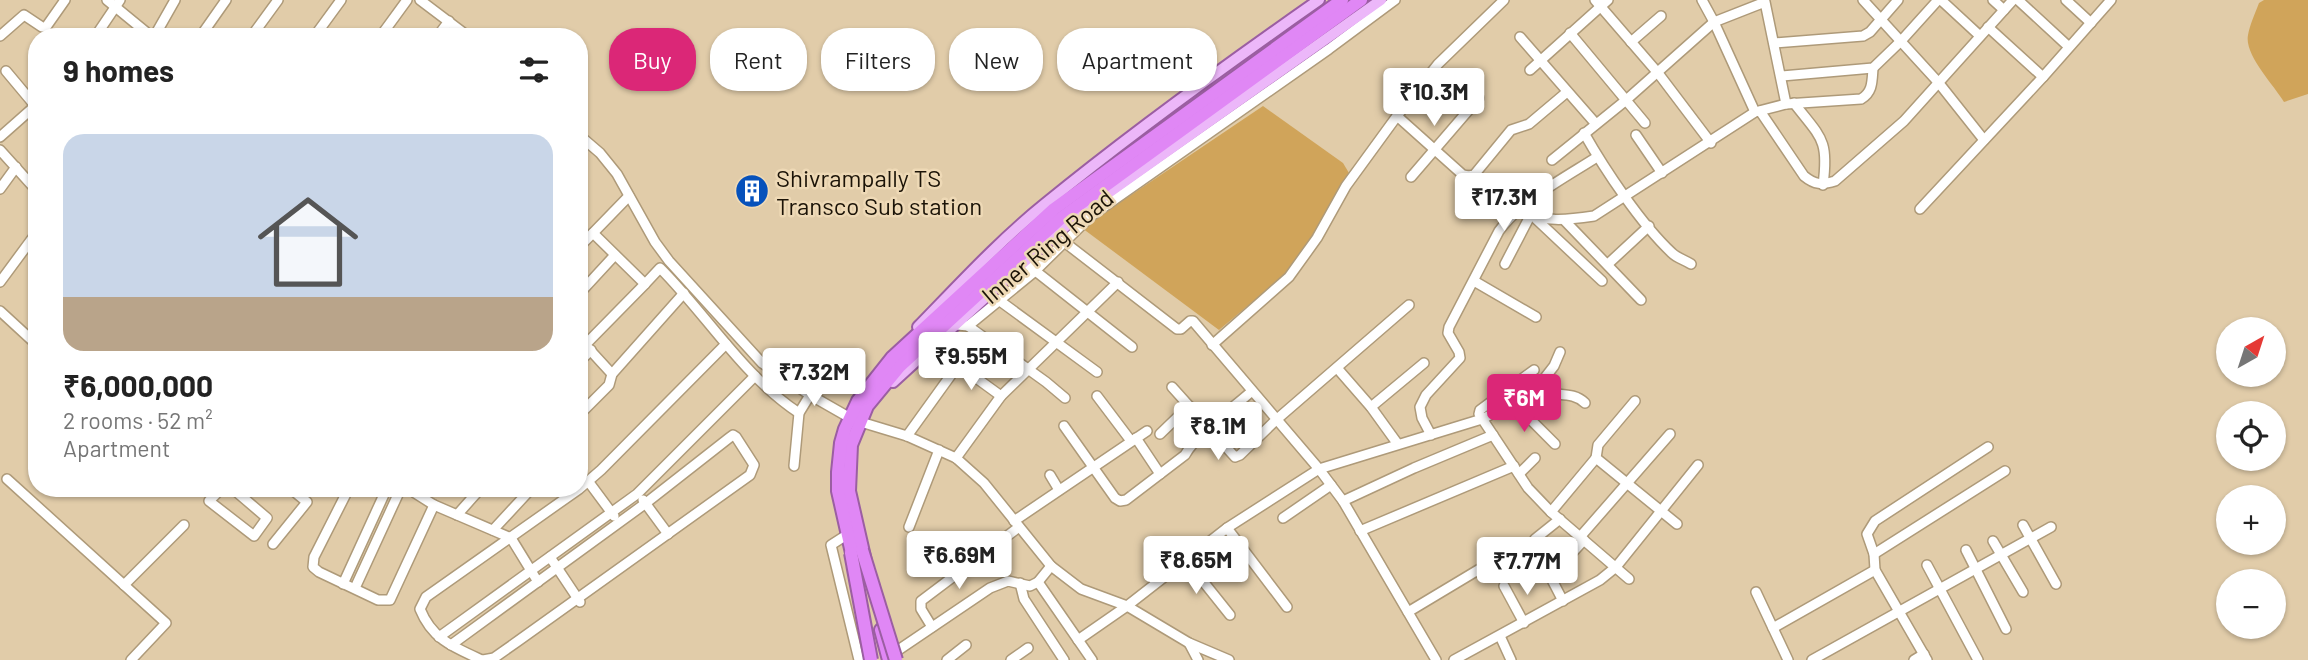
<!DOCTYPE html>
<html lang="en">
<head>
<meta charset="utf-8">
<style>
	:root { --surface:#fff; --page:#f6f6f6; --text:#222; --muted:#767676; --line:#e0e0e0; --accent:#db2777 }
	body { margin:0; font-family:Barlow,sans-serif; background:var(--page); color:var(--text); height:100vh; display:flex; flex-direction:column; font-size:26px; white-space:nowrap }
	* { box-sizing:border-box; margin:0 }
	p { font-size:23px; color:var(--muted) }
	.icon { flex:none; width:38px; height:38px; fill:none; stroke:currentColor; stroke-width:2; stroke-linecap:round; stroke-linejoin:round }
	.map { position:relative; flex:1; overflow:hidden }
	.details { position:absolute; left:28px; top:28px; width:560px; height:469px; display:flex; flex-direction:column; background:var(--surface); border-radius:28px; box-shadow:0 2px 5px #0004 }
	.details>* { flex:none }
	.top-card { position:absolute; left:609px; top:28px; width:665px; height:63px; display:flex; gap:14px }
	.needle { width:46px; rotate:39deg }
	.fabs { position:absolute; left:2216px; top:317px; display:grid; gap:14px }
	.fabs a { display:grid; place-items:center; width:70px; height:70px; border-radius:50%; background:var(--surface); box-shadow:0 2px 5px #0004; font-size:35px }
	.price { position:absolute; translate:-50% -60px; padding:0 16px; border-radius:7px; background:#fff; color:#222; font-size:23px; line-height:46px; filter:drop-shadow(0 2px 4px #0008) }
	.price::after { content:''; position:absolute; left:50%; top:42px; width:21px; height:16px; margin-left:-10px; background:inherit; clip-path:polygon(0 0,100% 0,50% 100%) }
	.price.current { background:var(--accent); color:#fff }
	ul { padding:0; list-style:none }
	li { display:grid; align-content:center; gap:14px; height:371px; padding:0 35px }
	li+li { border-top:2px solid var(--line) }
	li span { display:grid; place-items:center; height:217px; border-radius:21px; color:#555 }
	li>.icon { margin-inline-start:auto }
	span .icon { width:126px; height:126px; fill:#fffc; stroke-width:1 }
	li b { font-size:30px }
	h2 { display:flex; justify-content:space-between; align-items:center; height:84px; padding:0 35px; font-size:30px }
	.pill { padding:0 24px; border-radius:28px; background:var(--surface); box-shadow:0 2px 5px #0004; font-size:24px; line-height:63px }
	.pill.current { background:var(--accent); color:#fff }
	.map>svg:first-child { display:block }
</style>
</head>
<body>
<div class="map">
<svg width="2308" height="660" viewBox="0 0 2308 660">
	<rect width="100%" height="100%" fill="#e1cca9"/>
	<g fill="#d0a45a">
		<path d="M2264 0H2308V94L2284 102C2274 85 2244 55 2248 35 2250 24 2255 14 2259 3Z"/>
		<path d="M1263 106 1343 163 1352 178 1300 262 1219 330 1082 228Z"/>
	</g>
	<g fill="none" stroke-linecap="round" stroke-linejoin="round">
		<g stroke="#ae9a79" stroke-width="12">
			<g id="minor">
				<path d="M107 0 152 37"/>
				<path d="M420 0 469 37"/>
				<path d="M1595 0 1658 73 1711 143"/>
				<path d="M1702 0 1714 22 1755 112"/>
				<path d="M1863 0 1938 82 1984 140"/>
				<path d="M1941 0 1980 36"/>
				<path d="M1993 0 2004 10"/>
				<path d="M2018 0 2069 47"/>
				<path d="M2066 0 2091 23"/>
				<path d="M1988 27 2043 77"/>
				<path d="M1570 33 1645 123"/>
				<path d="M0 36 24 15 42 27H46L65 0"/>
				<path d="M95 37 120 0"/>
				<path d="M154 37 175 0"/>
				<path d="M200 37 226 0"/>
				<path d="M251 37 278 0"/>
				<path d="M314 37 341 0"/>
				<path d="M380 37 407 0"/>
				<path d="M437 37 449 21"/>
				<path d="M1520 37 1596 124"/>
				<path d="M1631 42 1661 16"/>
				<path d="M1774 43 1863 36 1870 32 1898 0"/>
				<path d="M1530 70 1608 0"/>
				<path d="M6 71 37 108"/>
				<path d="M1782 76 1873 68 1901 41 1938 0"/>
				<path d="M1794 103C1821 138 1829 139 1823 185"/>
				<path d="M1760 111 1804 176C1815 185 1822 185 1835 181L1904 121 2013 0"/>
				<path d="M1397 116 1463 175 1469 176 1474 175 1511 130 1529 124 1567 92"/>
				<path d="M1584 133C1605 170 1641 224 1672 253 1677 258 1685 260 1691 264"/>
				<path d="M579 135 600 153 617 174 655 242 669 261 762 363 810 395 845 415"/>
				<path d="M1636 135 1662 173"/>
				<path d="M0 137 35 106"/>
				<path d="M0 150 37 191"/>
				<path d="M1552 160 1625 101 1714 22 1765 2 1786 104"/>
				<path d="M1411 177 1479 98"/>
				<path d="M0 189 16 167"/>
				<path d="M1920 209 2043 77 2111 0"/>
				<path d="M1519 210C1544 223 1567 220 1594 216L1755 112 1786 104 1861 99C1873 92 1872 81 1873 68"/>
				<path d="M1536 219 1602 281"/>
				<path d="M1565 221 1641 300"/>
				<path d="M593 233 629 196"/>
				<path d="M1063 241 1177 329H1181L1190 321H1193L1319 469 1343 501 1436 660"/>
				<path d="M579 247 593 233 645 284 660 268C707 315 743 376 799 413"/>
				<path d="M1024 262 1132 347"/>
				<path d="M1505 264 1530 216"/>
				<path d="M1608 264 1649 226"/>
				<path d="M1474 281 1536 317"/>
				<path d="M0 282 37 232"/>
				<path d="M579 294 615 255"/>
				<path d="M1000 301 1097 372"/>
				<path d="M0 311 37 345"/>
				<path d="M957 325 968 326 1034 272 1091 216 1329 49 1395 0"/>
				<path d="M968 326 1046 382 1065 398"/>
				<path d="M579 338 612 374"/>
				<path d="M586 344 645 284"/>
				<path d="M1212 345 1289 277 1317 238 1346 186 1397 116 1438 64 1504 0"/>
				<path d="M579 362 591 350"/>
				<path d="M957 364 1001 396"/>
				<path d="M1337 368 1371 407 1397 443"/>
				<path d="M1534 370 1480 410 1479 414 1528 488 1551 512 1629 579"/>
				<path d="M1172 387 1235 457 1240 455 1276 420 1409 305"/>
				<path d="M1536 387C1550 399 1571 389 1585 403"/>
				<path d="M1097 396 1131 441"/>
				<path d="M1635 401 1598 445 1596 458 1677 524"/>
				<path d="M1514 403 1555 444"/>
				<path d="M1371 407 1424 363"/>
				<path d="M579 415 609 385 612 374 684 293"/>
				<path d="M864 423 907 436 956 458 984 483 1051 566 1081 589 1127 606 1189 643 1229 660"/>
				<path d="M1064 426 1115 498 1120 501 1126 500 1185 455C1197 433 1232 409 1252 391"/>
				<path d="M1160 434 1189 406"/>
				<path d="M1431 435 1422 418 1420 407 1426 395 1460 358 1459 352 1448 333 1449 327 1499 231C1520 201 1566 177 1597 157"/>
				<path d="M907 436 979 336"/>
				<path d="M1136 438 1160 474"/>
				<path d="M956 458 1001 396 1118 282"/>
				<path d="M794 466 799 413 810 395"/>
				<path d="M1519 474 1535 458"/>
				<path d="M1050 475 1059 490"/>
				<path d="M7 479 166 623 131 660"/>
				<path d="M588 481 614 516"/>
				<path d="M202 488H204"/>
				<path d="M222 488 209 501 254 536 267 518 232 488"/>
				<path d="M349 488 314 557 313 567 319 572 378 600H390L434 505 511 538 538 582"/>
				<path d="M419 488 415 493 434 505"/>
				<path d="M643 500 668 534"/>
				<path d="M1343 501 1414 468 1493 435"/>
				<path d="M1551 512 1596 458"/>
				<path d="M457 515 481 488"/>
				<path d="M1283 518 1331 485"/>
				<path d="M1014 521 1147 431"/>
				<path d="M2023 525 2056 584"/>
				<path d="M909 527 939 450"/>
				<path d="M1227 528 1287 607"/>
				<path d="M493 530 532 488"/>
				<path d="M1360 531 1514 466"/>
				<path d="M845 536 831 545 859 660"/>
				<path d="M1580 537 1670 434"/>
				<path d="M1535 539 1560 519"/>
				<path d="M1993 541 2023 592"/>
				<path d="M273 544 307 502 290 488"/>
				<path d="M1966 550 2006 629"/>
				<path d="M1573 552 1584 540"/>
				<path d="M1874 554 2005 471"/>
				<path d="M550 557 580 602"/>
				<path d="M1186 560 1230 615"/>
				<path d="M1927 565 1978 660"/>
				<path d="M1550 576 1563 601"/>
				<path d="M1038 582 1092 660"/>
				<path d="M1020 583 1024 599 1064 660"/>
				<path d="M343 584 387 488"/>
				<path d="M124 585 184 525"/>
				<path d="M1504 586 1524 623"/>
				<path d="M355 588 401 488"/>
				<path d="M1756 592 1788 660"/>
				<path d="M1408 612 1508 552"/>
				<path d="M932 627 921 609V601L1019 527"/>
				<path d="M1773 628 1875 570"/>
				<path d="M1500 636 1511 660"/>
				<path d="M439 637 637 494 755 376"/>
				<path d="M1078 640 1127 606 1227 528 1319 469 1482 419 1514 403 1540 384 1554 366 1560 352"/>
				<path d="M1189 643 1198 660"/>
				<path d="M451 645 646 503 729 438 733 435 736 437 754 465 750 475 518 641 494 658 483 660"/>
				<path d="M891 655 990 588 1008 581 1030 586 1038 582 1051 566"/>
				<path d="M482 660C453 647 432 639 420 609L426 597 579 489 601 470 726 344"/>
				<path d="M947 660 966 645"/>
				<path d="M1011 660 1028 648"/>
				<path d="M1454 660 1600 580 1616 567 1698 465"/>
				<path d="M1812 660 2051 527"/>
				<path d="M1914 660 1924 654"/>
				<path d="M1927 660 1875 570 1874 554 1867 534 1875 521 1988 447"/>
			</g>
		</g>
		<g stroke="#9b5ea2" stroke-width="14">
			<g id="major">
				<path d="M918 327C959 285 999 241 1045 204 1133 132 1226 65 1319 0"/>
				<path d="M893 382 1024 262 1086 209 1381 0"/>
			</g>
		</g>
		<g stroke="#9b5ea2" stroke-width="16">
			<g id="highway">
				<path d="M865 561 849 491 851 445 867 406 900 366 1061 218 1361 0"/>
				<path d="M854 562 838 491V472L841 443 845 429 858 401 892 358 1054 209 1342 0"/>
				<path d="M881 630 889 660"/>
			</g>
		</g>
		<use href="#minor" stroke="#fff" stroke-width="9"/>
		<use href="#major" stroke="#ecb7f9" stroke-width="10"/>
		<use href="#highway" stroke="#e087f5" stroke-width="12"/>
		<g stroke="#9b5ea2" stroke-width="16" stroke-linecap="butt">
			<g id="highway-bridge">
				<path d="M862 550 896 660"/>
				<path d="M851 553 871 660"/>
			</g>
		</g>
		<use href="#highway-bridge" stroke="#e087f5" stroke-width="12"/>
	</g>
	<defs>
		<g id="building-disc" transform="scale(1.75)"><circle r="9.5" fill="#0651bb" stroke="#eed9b6"/><path d="M-4-6H4V6H1V3H-1V6H-4ZM-2.5-4.3h1.7v1.8h-1.7ZM.8-4.3h1.7v1.8H.8ZM-2.5-1h1.7V.8h-1.7ZM.8-1h1.7V.8H.8Z" fill="#fff"/></g>
	</defs>
	<g fill-rule="evenodd">
		<use href="#building-disc" x="752" y="191"/>
	</g>
	<g text-anchor="middle" dominant-baseline="central" stroke-width="5" stroke-linejoin="round" paint-order="stroke">
		<g font-size="24" fill="#1b1307" stroke="#eed9b6" text-anchor="start">
			<text x="776" y="177">Shivrampally TS<tspan x="776" dy="28">Transco Sub station</tspan></text>
		</g>
		<g font-size="24" fill="#1b1307" stroke="#eed9b6">
			<text transform="translate(1047 246) rotate(-40)">Inner Ring Road</text>
		</g>
	</g>
</svg>
<div class="fabs">
<a><svg class="needle" viewBox="-14 -14 28 28"><path d="M0-13l5 13h-10z" fill="#e53935"/><path d="M0 13l5-13h-10z" fill="#767676"/></svg></a>
<a><svg class="icon" aria-label="locate" viewBox="0 0 24 24"><circle cx="12" cy="12" r="6"/><path d="M12 2v4M12 18v4M2 12h4M18 12h4"/></svg></a>
<a>+</a>
<a>−</a>
</div>
<b class="price" style="left:1434px;top:128px">₹10.3M</b>
<b class="price" style="left:1504px;top:233px">₹17.3M</b>
<b class="price" style="left:971px;top:392px">₹9.55M</b>
<b class="price" style="left:814px;top:408px">₹7.32M</b>
<b class="price current" style="left:1524px;top:434px">₹6M</b>
<b class="price" style="left:1218px;top:462px">₹8.1M</b>
<b class="price" style="left:959px;top:591px">₹6.69M</b>
<b class="price" style="left:1196px;top:596px">₹8.65M</b>
<b class="price" style="left:1527px;top:597px">₹7.77M</b>
<div class="top-card">
<a class="pill current">Buy</a>
<a class="pill">Rent</a>
<a class="pill">Filters</a>
<a class="pill">New</a>
<a class="pill">Apartment</a>
</div>
<section class="details">
<h2>9 homes<svg class="icon" aria-label="filters" viewBox="0 0 24 24"><path d="M4 7h16M4 17h16"/><circle cx="9" cy="7" r="2"/><circle cx="15" cy="17" r="2"/></svg></h2>
<ul>
<li><span style="background:linear-gradient(#c9d6e8 75%,#b9a48a 0)"><svg class="icon" aria-label="home" viewBox="0 0 24 24"><path d="M3 11l9-7 9 7M6 9v11h12V9"/></svg></span><div><b>₹6,000,000</b><p>2 rooms · 52 m²</p><p>Apartment</p></div></li>
</ul>
</section>
</div>
</body>
</html>
